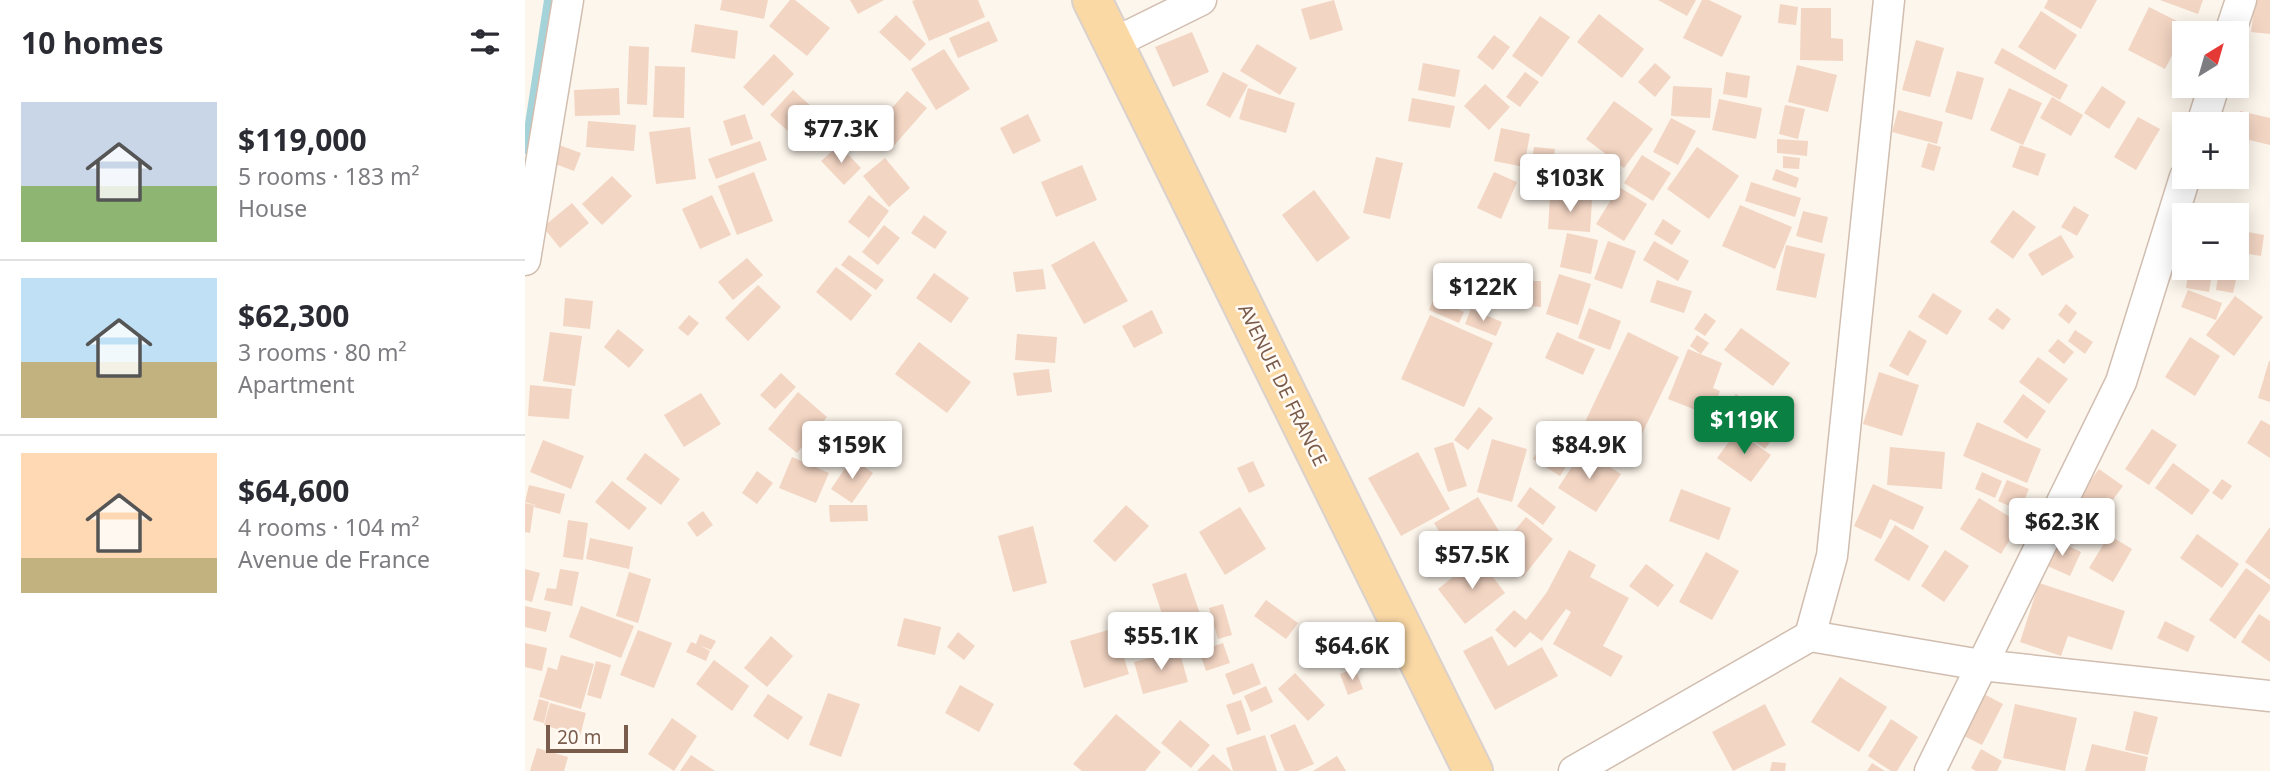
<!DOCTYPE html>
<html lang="en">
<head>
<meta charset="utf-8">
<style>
	:root { --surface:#fff; --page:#f7f7f7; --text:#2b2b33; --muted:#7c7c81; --line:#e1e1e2; --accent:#0b8043 }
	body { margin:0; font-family:"Noto Sans",sans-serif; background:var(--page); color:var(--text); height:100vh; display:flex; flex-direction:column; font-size:26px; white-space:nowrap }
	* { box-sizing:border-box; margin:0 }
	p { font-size:23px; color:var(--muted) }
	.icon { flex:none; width:38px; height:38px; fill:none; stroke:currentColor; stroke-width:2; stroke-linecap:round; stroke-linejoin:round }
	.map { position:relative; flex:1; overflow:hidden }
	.side { display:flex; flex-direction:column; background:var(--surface); width:525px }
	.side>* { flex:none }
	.needle { width:46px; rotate:37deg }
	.buttons { position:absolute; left:1647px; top:21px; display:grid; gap:14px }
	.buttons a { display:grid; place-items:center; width:77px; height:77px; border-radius:0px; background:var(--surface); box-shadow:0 4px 18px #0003; font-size:35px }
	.scale { position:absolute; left:21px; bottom:18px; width:82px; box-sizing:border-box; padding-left:7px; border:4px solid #7a5c4d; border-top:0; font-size:19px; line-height:24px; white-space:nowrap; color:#7a5c4d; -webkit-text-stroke:5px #fffaf3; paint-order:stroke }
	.price { position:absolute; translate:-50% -60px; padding:0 16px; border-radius:7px; background:#fff; color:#222; font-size:23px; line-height:46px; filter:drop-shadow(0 2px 4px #0008) }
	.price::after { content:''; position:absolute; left:50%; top:42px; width:21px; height:16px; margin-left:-10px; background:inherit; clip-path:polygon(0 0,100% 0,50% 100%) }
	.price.on { background:var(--accent); color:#fff }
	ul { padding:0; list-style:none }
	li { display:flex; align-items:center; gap:21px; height:175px; padding:0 21px }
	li+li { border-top:2px solid var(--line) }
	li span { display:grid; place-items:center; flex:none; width:196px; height:140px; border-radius:0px; color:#555 }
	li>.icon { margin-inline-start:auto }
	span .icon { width:84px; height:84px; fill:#fffc; stroke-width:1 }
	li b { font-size:30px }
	h2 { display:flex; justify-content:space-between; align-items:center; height:84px; padding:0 21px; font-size:30px }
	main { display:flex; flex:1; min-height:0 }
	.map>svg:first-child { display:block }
</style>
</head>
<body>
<main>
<section class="side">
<h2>10 homes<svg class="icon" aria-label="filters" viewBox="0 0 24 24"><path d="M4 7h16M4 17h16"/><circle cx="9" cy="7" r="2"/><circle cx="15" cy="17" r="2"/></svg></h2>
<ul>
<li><span style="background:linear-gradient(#c9d6e8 60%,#8fb573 0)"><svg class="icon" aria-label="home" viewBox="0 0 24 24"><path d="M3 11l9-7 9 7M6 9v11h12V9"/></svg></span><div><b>$119,000</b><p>5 rooms · 183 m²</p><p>House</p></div></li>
<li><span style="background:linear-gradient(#bfe0f5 60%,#c2b280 0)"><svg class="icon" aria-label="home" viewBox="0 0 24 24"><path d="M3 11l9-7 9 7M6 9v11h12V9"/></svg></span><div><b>$62,300</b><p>3 rooms · 80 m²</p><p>Apartment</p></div></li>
<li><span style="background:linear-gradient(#ffd9b3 75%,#c2b280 0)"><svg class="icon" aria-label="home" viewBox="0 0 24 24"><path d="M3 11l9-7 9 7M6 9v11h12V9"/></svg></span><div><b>$64,600</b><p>4 rooms · 104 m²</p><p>Avenue de France</p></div></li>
</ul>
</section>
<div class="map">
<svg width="1745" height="771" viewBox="0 0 1745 771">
	<rect width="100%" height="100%" fill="#fdf6ec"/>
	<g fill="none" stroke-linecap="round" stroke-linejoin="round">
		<path stroke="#a5d3da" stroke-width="8" d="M0 150 23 0"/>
	</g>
	<g fill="#f3d5c3">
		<path d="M197 0H243L239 19 195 10Z"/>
		<path d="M265 0H270L305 28 282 56 244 26Z"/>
		<path d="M325 0H359L333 14Z"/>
		<path d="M390 0H453L460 17 404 41 387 1Z"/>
		<path d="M809 0 818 30 785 40 776 9Z"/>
		<path d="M1133 0H1171L1162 16Z"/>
		<path d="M1177 0H1184L1217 16 1197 57 1158 38Z"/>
		<path d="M1523 0H1572L1556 29 1519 8Z"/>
		<path d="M1635 0H1678L1673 14Z"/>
		<path d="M1730 0H1745V34L1726 32Z"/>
		<path d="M1255 4 1273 7 1271 25 1253 23Z"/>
		<path d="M1624 7 1670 30 1668 33H1659V47L1653 44 1640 69 1603 50Z"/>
		<path d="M1276 8H1306V38L1318 39V61L1275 60Z"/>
		<path d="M1516 11 1552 35 1530 70 1493 47Z"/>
		<path d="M1074 14 1119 49 1097 78 1052 42Z"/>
		<path d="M371 15 401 44 385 61 354 32Z"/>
		<path d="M1015 16 1045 37 1017 77 987 56Z"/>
		<path d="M464 21 473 41 433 58 424 38Z"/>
		<path d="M170 24 213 31 210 59 166 52Z"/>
		<path d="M667 32 684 72 648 87 630 47Z"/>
		<path d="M969 35 985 47 968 70 952 57Z"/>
		<path d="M1391 40 1419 48 1405 97 1377 90Z"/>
		<path d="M732 44 772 68 755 95 715 71Z"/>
		<path d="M104 46 124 47 122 105 102 104Z"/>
		<path d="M1477 48 1543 85 1535 100 1469 63Z"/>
		<path d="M419 49 445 89 411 110 386 69Z"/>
		<path d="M249 54 269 74 238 106 218 87Z"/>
		<path d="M898 63 935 70 930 97 893 90Z"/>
		<path d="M1130 63 1146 77 1130 97 1113 82Z"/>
		<path d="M1272 65 1312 75 1303 112 1263 102Z"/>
		<path d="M130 66 160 67 159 118 128 117Z"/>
		<path d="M1432 71 1459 78 1447 120 1420 112Z"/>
		<path d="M698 72 723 85 705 118 681 105Z"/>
		<path d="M1000 72 1014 82 995 107 981 97Z"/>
		<path d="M1201 72 1225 76 1222 98 1198 94Z"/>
		<path d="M960 84 985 107 964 130 939 106Z"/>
		<path d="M1148 86 1187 88 1185 118 1146 116Z"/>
		<path d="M1577 86 1601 102 1584 129 1559 113Z"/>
		<path d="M94 88 95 115 50 116 49 90Z"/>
		<path d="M723 88 770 103 761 133 714 119Z"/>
		<path d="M1484 88 1517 103 1498 145 1465 130Z"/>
		<path d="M268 90 296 115 273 140 245 115Z"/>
		<path d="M382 91 402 108 365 150 335 123 348 107 359 117Z"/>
		<path d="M1527 97 1558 115 1546 136 1515 118Z"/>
		<path d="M887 98 930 106 925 128 883 121Z"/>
		<path d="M1194 99 1237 108 1231 139 1187 130Z"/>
		<path d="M1089 101 1128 129 1099 168 1061 139Z"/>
		<path d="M1260 105 1280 109 1273 139 1254 134Z"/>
		<path d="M1373 110 1418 122 1412 144 1367 132Z"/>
		<path d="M1715 111 1745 118V145L1712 137Z"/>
		<path d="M220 114 228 139 206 146 198 121Z"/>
		<path d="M503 114 516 141 488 154 475 128Z"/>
		<path d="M1613 117 1635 129 1611 170 1589 157Z"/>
		<path d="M1146 118 1171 131 1153 165 1128 152Z"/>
		<path d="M63 121 111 125 109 151 61 147Z"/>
		<path d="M165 127 171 179 131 184 124 132Z"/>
		<path d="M976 128 1005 134 999 167 969 161Z"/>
		<path d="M1252 139 1283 141 1282 156 1252 153Z"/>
		<path d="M23 141 56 153 49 171 17 159Z"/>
		<path d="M235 141 242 160 191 179 183 159Z"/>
		<path d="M1403 143 1416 147 1409 171 1396 167Z"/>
		<path d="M314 145 336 168 319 185 296 161Z"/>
		<path d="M1495 145 1521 154 1513 176 1487 167Z"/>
		<path d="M1009 147 1030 149 1027 169 1006 166Z"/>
		<path d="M1172 147 1214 176 1184 219 1142 189Z"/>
		<path d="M1071 155 1096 173 1087 186 1062 168Z"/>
		<path d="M1117 155 1146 173 1128 201 1099 183Z"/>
		<path d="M1258 156 1275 158 1274 169 1258 168Z"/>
		<path d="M851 157 878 163 865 219 838 213Z"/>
		<path d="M360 158 385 188 364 207 338 176Z"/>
		<path d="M557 165 572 200 531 217 516 182Z"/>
		<path d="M1251 169 1274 178 1271 188 1247 180Z"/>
		<path d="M229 172 248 221 212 235 193 186Z"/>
		<path d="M969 172 992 182 976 219 952 208Z"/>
		<path d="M87 176 107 196 77 225 57 204Z"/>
		<path d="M1226 182 1276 198 1270 217 1220 201Z"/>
		<path d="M1094 187 1122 204 1099 241 1071 224Z"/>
		<path d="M789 190 825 238 792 262 757 215Z"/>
		<path d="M187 195 206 235 175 249 157 209Z"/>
		<path d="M344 195 364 211 344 238 323 222Z"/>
		<path d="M1025 197 1067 200 1065 232 1023 229Z"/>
		<path d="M47 203 64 223 35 248 18 227Z"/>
		<path d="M1215 205 1267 227 1250 269 1197 246Z"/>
		<path d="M1549 206 1564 215 1552 236 1536 227Z"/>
		<path d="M1488 210 1511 227 1488 259 1465 242Z"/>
		<path d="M1278 211 1303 217 1297 243 1271 236Z"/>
		<path d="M399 215 422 232 410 249 386 233Z"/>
		<path d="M1138 219 1156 231 1147 245 1129 234Z"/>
		<path d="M359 225 375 238 353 265 337 252Z"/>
		<path d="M1712 230 1739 235 1736 256 1712 252Z"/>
		<path d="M1042 233 1073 240 1066 274 1035 267Z"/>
		<path d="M1536 235 1549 257 1517 276 1503 254Z"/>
		<path d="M569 241 603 301 559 324 526 265Z"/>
		<path d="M1083 241 1111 251 1097 289 1069 279Z"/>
		<path d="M1129 241 1164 261 1153 281 1118 260Z"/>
		<path d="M1261 245 1300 254 1291 298 1251 290Z"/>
		<path d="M324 255 359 280 351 290 316 265Z"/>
		<path d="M222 258 238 275 208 300 193 282Z"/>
		<path d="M953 266 973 271 963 309 943 303Z"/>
		<path d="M311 267 347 295 326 321 291 292Z"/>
		<path d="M1664 268H1688L1684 292 1661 288Z"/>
		<path d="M518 269 521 289 491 292 488 272Z"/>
		<path d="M409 273 444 298 426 323 391 298Z"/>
		<path d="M1034 274 1066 284 1053 325 1021 314Z"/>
		<path d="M1693 276 1711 280 1708 293 1691 290Z"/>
		<path d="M1132 280 1167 291 1159 313 1125 302Z"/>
		<path d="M1003 281H1016V307L1003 306Z"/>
		<path d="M233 285 256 307 223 341 200 318Z"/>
		<path d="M1663 290 1697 303 1691 320 1656 307Z"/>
		<path d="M1408 293 1437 311 1422 335 1393 317Z"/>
		<path d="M1710 296 1738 317 1709 356 1681 335Z"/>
		<path d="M40 298 68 301 65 329 38 326Z"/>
		<path d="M909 298 939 312 934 323 904 310Z"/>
		<path d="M1541 304 1552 313 1544 324 1533 315Z"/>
		<path d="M1064 308 1096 321 1085 350 1053 338Z"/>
		<path d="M1472 308 1486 319 1478 330 1463 319Z"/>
		<path d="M946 309 977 322 971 336 940 324Z"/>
		<path d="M627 310 638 333 609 348 597 326Z"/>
		<path d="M1180 313 1191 321 1180 336 1169 329Z"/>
		<path d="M164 315 174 323 163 336 153 328Z"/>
		<path d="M905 315 968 343 939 407 876 379Z"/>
		<path d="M1216 328 1265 363 1248 386 1199 350Z"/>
		<path d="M93 329 119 350 104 368 79 347Z"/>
		<path d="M1384 330 1402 341 1383 376 1364 366Z"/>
		<path d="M1550 330 1568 342 1560 354 1543 341Z"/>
		<path d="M25 332 57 336 50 386 18 381Z"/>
		<path d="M1032 332 1070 349 1058 375 1020 358Z"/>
		<path d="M1103 332 1154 357 1111 446 1060 422Z"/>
		<path d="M492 334 532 337 530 363 490 360Z"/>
		<path d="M1172 335 1184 343 1176 354 1165 346Z"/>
		<path d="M1665 337 1695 356 1670 396 1640 377Z"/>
		<path d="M1533 339 1549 352 1539 364 1523 351Z"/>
		<path d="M394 342 446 382 422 413 370 374Z"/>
		<path d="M1163 349 1197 363 1188 388 1195 391 1186 416 1143 399Z"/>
		<path d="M1513 357 1543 379 1524 404 1494 382Z"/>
		<path d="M1744 361H1745V402L1733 398Z"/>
		<path d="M524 369 527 392 492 396 488 373Z"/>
		<path d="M1354 372 1394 385 1377 436 1338 424Z"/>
		<path d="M256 373 271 387 250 409 235 395Z"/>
		<path d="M5 385 47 389 44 419 3 416Z"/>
		<path d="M273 392 302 417 272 453 243 429Z"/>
		<path d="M176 393 196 424 159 447 139 415Z"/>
		<path d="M1211 394 1256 427 1240 449 1195 416Z"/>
		<path d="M1498 394 1521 411 1502 439 1478 422Z"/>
		<path d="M1250 398 1270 404 1266 423 1245 418Z"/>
		<path d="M954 407 968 418 943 450 929 440Z"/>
		<path d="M1736 420 1745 425V458L1722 443Z"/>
		<path d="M1452 422 1516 449 1502 483 1438 456Z"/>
		<path d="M1627 429 1652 445 1624 485 1600 469Z"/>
		<path d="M1026 430 1053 447 1035 476 1008 459Z"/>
		<path d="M1212 431 1246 455 1226 482 1192 458Z"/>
		<path d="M343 436 365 437 363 457 342 455Z"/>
		<path d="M967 439 1002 449 987 502 952 492Z"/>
		<path d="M18 440 59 456 46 489 5 472Z"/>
		<path d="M928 442 942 486 923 492 909 448Z"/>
		<path d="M1365 447 1420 452 1417 489 1362 485Z"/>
		<path d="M1058 450 1096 474 1071 512 1033 488Z"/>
		<path d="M893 452 925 509 876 536 843 478Z"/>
		<path d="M120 453 155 479 136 505 101 479Z"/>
		<path d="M267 457 304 473 291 503 254 488Z"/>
		<path d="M327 458 348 473 327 503 306 489Z"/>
		<path d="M728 461 740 486 724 493 712 468Z"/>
		<path d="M1648 463 1685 490 1667 515 1630 488Z"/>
		<path d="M1574 469 1598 486 1573 520 1549 503Z"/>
		<path d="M232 471 248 483 232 504 217 493Z"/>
		<path d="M1457 472 1477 481 1470 498 1450 489Z"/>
		<path d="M1697 479 1707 486 1697 500 1687 493Z"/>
		<path d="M1482 480 1504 489 1495 511 1473 501Z"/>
		<path d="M87 481 122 508 104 530 70 502Z"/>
		<path d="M1348 484 1399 507 1388 530 1365 519 1356 539 1329 526Z"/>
		<path d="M4 485 40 494 35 514 9 507 10 505 0 502Z"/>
		<path d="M1005 487 1031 507 1018 525 992 506Z"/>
		<path d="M1156 489 1206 508 1194 540 1144 521Z"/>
		<path d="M953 497 977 536 932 562 909 523Z"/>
		<path d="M1454 498 1495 523 1476 554 1435 529Z"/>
		<path d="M0 503 9 505 5 533 0 532Z"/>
		<path d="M304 505H342L343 521 305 522Z"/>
		<path d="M601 505 624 526 590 562 568 541Z"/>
		<path d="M715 507 741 549 700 575 674 532Z"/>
		<path d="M178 511 188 525 172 537 162 523Z"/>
		<path d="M1001 517 1028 539 998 577 970 554Z"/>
		<path d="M43 520 63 523 58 560 38 557Z"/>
		<path d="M1370 525 1404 546 1384 581 1349 560Z"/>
		<path d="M508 526 522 583 488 592 473 536Z"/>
		<path d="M1745 527V580L1720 562Z"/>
		<path d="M1672 534 1714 564 1697 588 1655 558Z"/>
		<path d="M1584 535 1607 549 1588 582 1564 568Z"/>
		<path d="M65 538 108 547 104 569 61 559Z"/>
		<path d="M1529 539 1556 552 1545 576 1518 564Z"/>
		<path d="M1044 550 1071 565 1065 577 1104 598 1078 646 1098 656 1086 677 1028 644 1046 612 1041 609 1017 641 1005 632 990 648 970 630 989 610 1001 620 1022 592Z"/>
		<path d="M1420 550 1444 566 1419 602 1396 586Z"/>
		<path d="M1181 552 1214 571 1187 620 1154 602Z"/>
		<path d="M953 557 980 593 940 624 913 589Z"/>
		<path d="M1121 564 1149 585 1133 607 1104 586Z"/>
		<path d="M1721 568 1745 585V590L1710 639 1684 620Z"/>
		<path d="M0 569 15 573 7 602 0 600Z"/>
		<path d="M35 569 54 572 47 606 19 600 22 588 31 589Z"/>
		<path d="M104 572 126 579 113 623 91 616Z"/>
		<path d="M661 573 675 614 641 626 627 584Z"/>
		<path d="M1514 583 1600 611 1587 650 1543 636 1536 656 1495 642Z"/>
		<path d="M741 600 773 623 761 639 729 616Z"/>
		<path d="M698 604 707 635 693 639 684 608Z"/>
		<path d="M0 606 26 612 21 632 0 627Z"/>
		<path d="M56 606 109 626 96 658 44 637Z"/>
		<path d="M1734 614 1745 621V662L1716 642Z"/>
		<path d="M379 618 416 627 410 655 372 646Z"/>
		<path d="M1640 621 1670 636 1663 652 1632 638Z"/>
		<path d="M590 628 604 674 559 688 545 641Z"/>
		<path d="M113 630 147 643 129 688 95 675Z"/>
		<path d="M433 632 450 646 439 660 422 647Z"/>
		<path d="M175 634 191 641 186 650 174 645 185 651 181 661 161 652 166 642 171 644Z"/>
		<path d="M246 636 268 656 242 687 219 668Z"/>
		<path d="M967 636 983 666 1017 647 1033 676 970 710 938 651Z"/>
		<path d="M0 643 22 648 17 671 0 667Z"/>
		<path d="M698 643 705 663 681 671 674 651Z"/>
		<path d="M654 650 663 682 618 694 609 662Z"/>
		<path d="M36 655 69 664 56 709 14 697 23 667 32 670Z"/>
		<path d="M189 660 224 686 207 711 171 684Z"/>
		<path d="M71 661 86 665 76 699 62 695Z"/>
		<path d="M728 663 736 684 708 695 700 674Z"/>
		<path d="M830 668 838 689 823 695 815 674Z"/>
		<path d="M770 673 800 705 783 721 753 689Z"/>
		<path d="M1315 677 1362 707 1334 752 1286 722Z"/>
		<path d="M435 685 469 704 454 732 420 713Z"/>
		<path d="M741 686 748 702 726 712 719 696Z"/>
		<path d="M303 693 335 704 316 757 284 745Z"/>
		<path d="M1457 693 1478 704 1457 745 1435 734Z"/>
		<path d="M243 694 278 717 263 740 228 716Z"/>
		<path d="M14 699 24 702 19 723 8 720Z"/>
		<path d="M716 700 726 730 712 735 701 705Z"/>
		<path d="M25 703 61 713 55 736 19 725Z"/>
		<path d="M1240 704 1261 745 1208 771 1187 732Z"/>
		<path d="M1490 704 1552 718 1540 771 1478 758Z"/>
		<path d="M1609 711 1633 717 1623 755 1600 750Z"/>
		<path d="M591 714 636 752 620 771H557L548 764Z"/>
		<path d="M147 718 172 736 149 771 123 754Z"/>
		<path d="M1366 719 1393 737 1372 771H1366L1343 756Z"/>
		<path d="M655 720 685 745 666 768 636 743Z"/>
		<path d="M770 724 789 764 773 771H760L745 735Z"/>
		<path d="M740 735 752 771H708L701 748Z"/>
		<path d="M1567 744 1623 757 1620 771H1560Z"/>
		<path d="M12 748 43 757 39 771H5Z"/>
		<path d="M1456 749 1477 761 1472 771H1451L1446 768Z"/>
		<path d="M688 754 707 771H672Z"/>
		<path d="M166 755 190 771H155Z"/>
		<path d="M812 756 821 771H788Z"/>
		<path d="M1247 762 1261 763 1260 771H1245Z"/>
		<path d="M1347 763 1360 771H1342Z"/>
	</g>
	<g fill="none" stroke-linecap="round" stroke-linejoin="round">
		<g stroke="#d1beb0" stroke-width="33">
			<g id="minor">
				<path d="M1705 33 1716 0"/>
				<path d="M589 43 676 0"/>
				<path d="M1677 124 1689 86"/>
				<path d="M0 260 43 0"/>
				<path d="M1285 636 1307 556 1364 0"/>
				<path d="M1049 771 1285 636 1456 665 1745 696"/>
				<path d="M1405 771 1596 382 1660 177"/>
			</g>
		</g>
		<g stroke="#dad1cd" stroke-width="42">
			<path id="primary" d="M567 0 948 771"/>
		</g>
		<use href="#minor" stroke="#fff" stroke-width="30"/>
		<use href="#primary" stroke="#fbd9a5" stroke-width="38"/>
	</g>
	<g text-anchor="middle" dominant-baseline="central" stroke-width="5" stroke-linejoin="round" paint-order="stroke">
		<g font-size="19" fill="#7a5c4d" stroke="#fffaf3">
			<text transform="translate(758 385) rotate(64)">AVENUE DE FRANCE</text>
		</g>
	</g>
</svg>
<div class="buttons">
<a><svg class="needle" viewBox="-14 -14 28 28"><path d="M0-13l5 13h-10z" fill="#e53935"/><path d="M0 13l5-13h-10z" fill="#7c7c81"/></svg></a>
<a>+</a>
<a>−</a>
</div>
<div class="scale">20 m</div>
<b class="price" style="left:316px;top:165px">$77.3K</b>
<b class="price" style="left:1045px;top:214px">$103K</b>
<b class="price" style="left:958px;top:323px">$122K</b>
<b class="price on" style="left:1219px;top:456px">$119K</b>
<b class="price" style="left:327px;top:481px">$159K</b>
<b class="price" style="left:1064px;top:481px">$84.9K</b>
<b class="price" style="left:1537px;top:558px">$62.3K</b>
<b class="price" style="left:947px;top:591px">$57.5K</b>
<b class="price" style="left:636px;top:672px">$55.1K</b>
<b class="price" style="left:827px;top:682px">$64.6K</b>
</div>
</main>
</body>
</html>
